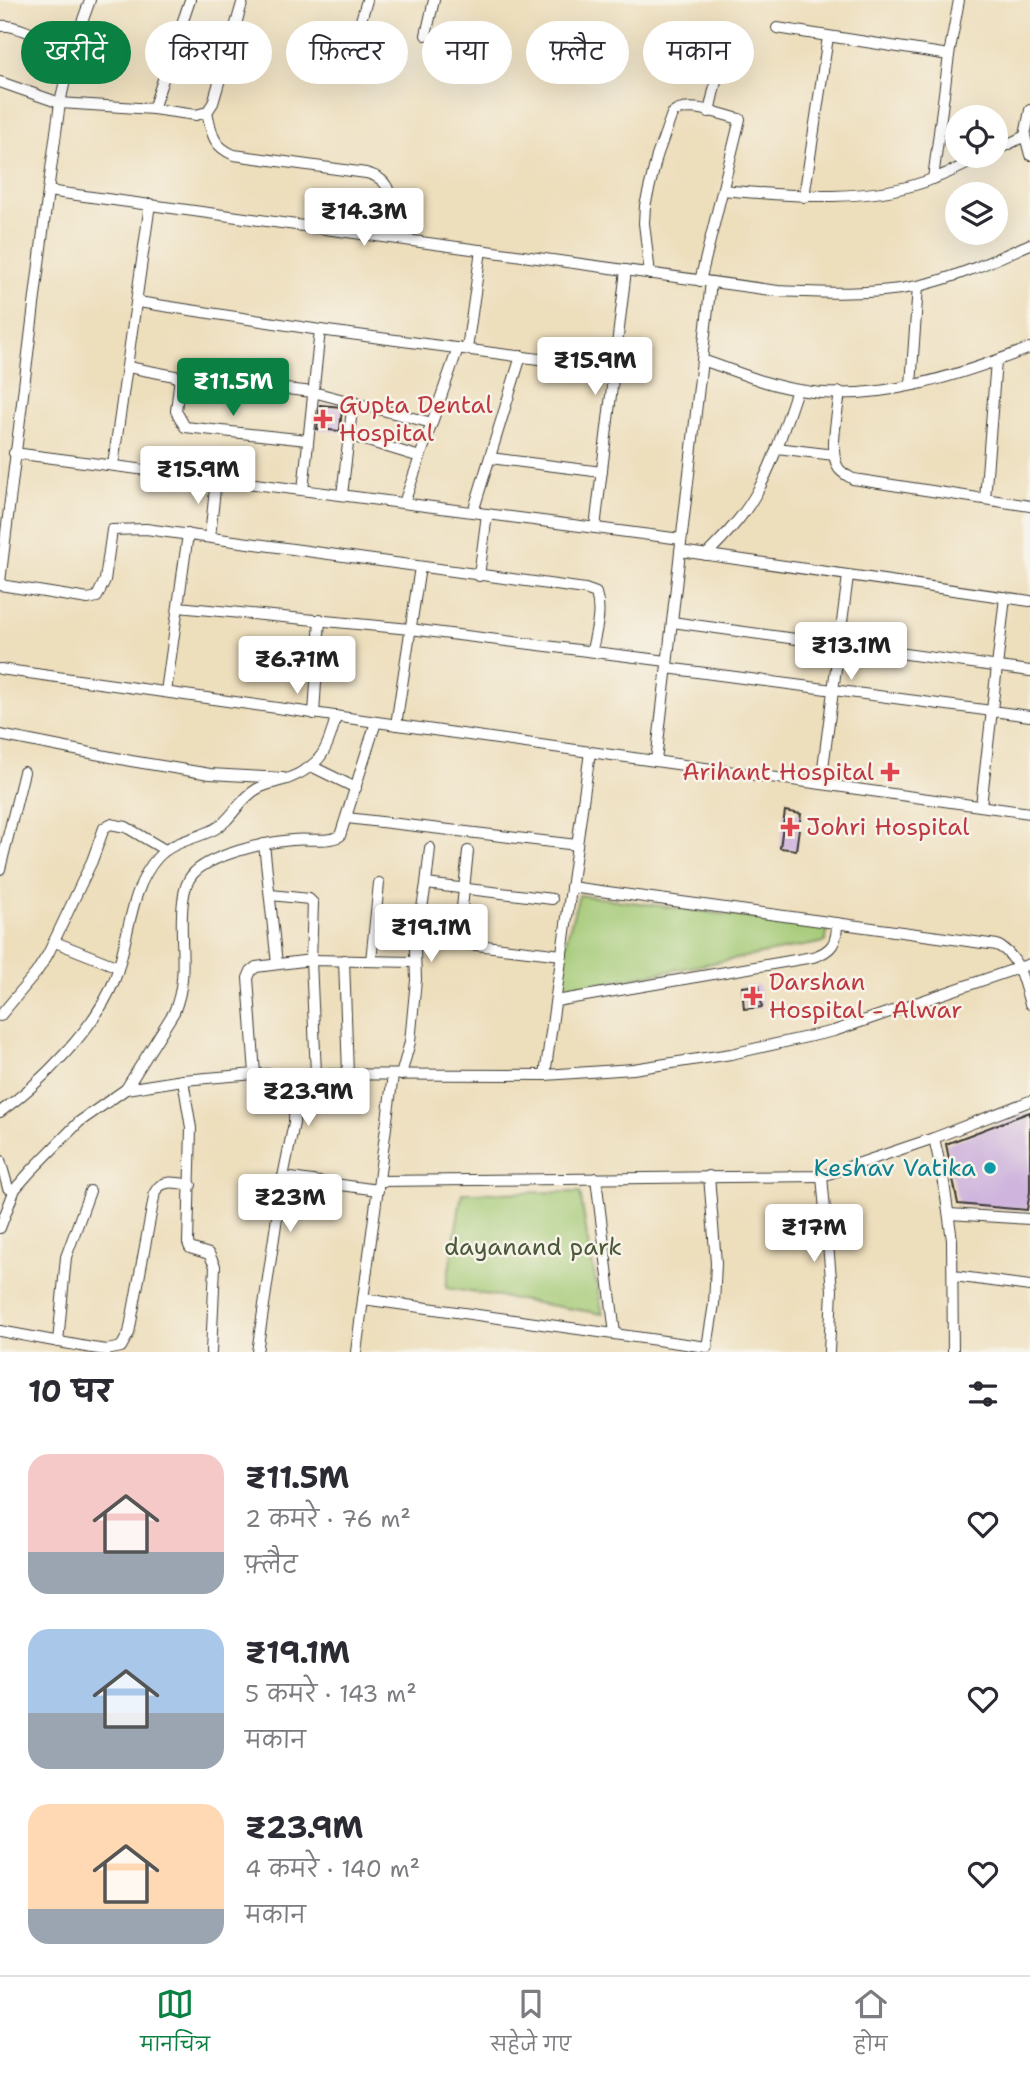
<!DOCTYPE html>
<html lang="hi">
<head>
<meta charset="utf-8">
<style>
	:root { --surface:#fff; --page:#f7f7f7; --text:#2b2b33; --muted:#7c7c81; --line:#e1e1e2; --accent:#0b8043 }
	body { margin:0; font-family:"Shantell Sans","Playpen Sans Deva",sans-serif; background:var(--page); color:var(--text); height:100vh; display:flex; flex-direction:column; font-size:26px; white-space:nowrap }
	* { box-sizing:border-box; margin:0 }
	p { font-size:23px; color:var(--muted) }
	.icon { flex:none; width:38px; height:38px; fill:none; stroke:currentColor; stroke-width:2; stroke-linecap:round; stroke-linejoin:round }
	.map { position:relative; height:1352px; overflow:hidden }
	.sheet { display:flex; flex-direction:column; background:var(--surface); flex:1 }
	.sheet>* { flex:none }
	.hud { position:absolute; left:21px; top:21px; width:989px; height:63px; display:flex; gap:14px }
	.controls { position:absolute; left:945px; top:105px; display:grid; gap:14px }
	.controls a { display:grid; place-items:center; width:63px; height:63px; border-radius:50%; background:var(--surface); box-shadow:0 7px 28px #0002; font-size:35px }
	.price { position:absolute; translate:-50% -60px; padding:0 16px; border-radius:7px; background:#fff; color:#222; font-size:23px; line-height:46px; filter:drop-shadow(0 2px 4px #0008) }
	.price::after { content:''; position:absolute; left:50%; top:42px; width:21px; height:16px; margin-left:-10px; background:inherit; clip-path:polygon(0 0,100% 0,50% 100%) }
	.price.active { background:var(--accent); color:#fff }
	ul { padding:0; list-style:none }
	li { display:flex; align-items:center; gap:21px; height:175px; padding:0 28px }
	li span { display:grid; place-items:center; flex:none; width:196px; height:140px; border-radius:21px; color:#555 }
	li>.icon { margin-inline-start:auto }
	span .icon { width:84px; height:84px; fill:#fffc; stroke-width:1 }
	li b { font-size:30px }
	h2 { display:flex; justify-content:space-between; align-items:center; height:84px; padding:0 28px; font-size:30px }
	.tag { padding:0 24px; border-radius:32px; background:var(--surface); box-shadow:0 7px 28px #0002; font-size:24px; line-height:63px }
	.tag.active { background:var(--accent); color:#fff }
	.dock { display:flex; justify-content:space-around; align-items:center; height:98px; border-top:2px solid var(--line); background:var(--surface); font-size:19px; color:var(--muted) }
	.dock a { display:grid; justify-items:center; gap:4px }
	.dock .active { color:var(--accent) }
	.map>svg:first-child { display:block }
</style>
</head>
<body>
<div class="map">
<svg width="1030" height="1352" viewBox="0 0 1030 1352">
	<rect width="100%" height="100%" fill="#f7f3e8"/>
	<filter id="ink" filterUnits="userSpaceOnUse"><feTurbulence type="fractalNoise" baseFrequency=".0143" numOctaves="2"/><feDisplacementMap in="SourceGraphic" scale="14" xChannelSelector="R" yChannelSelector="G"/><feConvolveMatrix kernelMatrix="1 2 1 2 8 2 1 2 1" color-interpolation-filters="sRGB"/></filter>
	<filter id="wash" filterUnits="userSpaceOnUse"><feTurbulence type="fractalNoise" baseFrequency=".00686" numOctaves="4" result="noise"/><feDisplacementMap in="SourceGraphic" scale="28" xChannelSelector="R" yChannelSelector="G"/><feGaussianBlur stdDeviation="1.57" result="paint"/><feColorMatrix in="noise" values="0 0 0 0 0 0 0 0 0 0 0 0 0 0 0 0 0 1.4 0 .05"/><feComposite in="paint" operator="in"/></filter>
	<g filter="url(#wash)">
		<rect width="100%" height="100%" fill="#eddebc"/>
		<g fill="#a3c974" stroke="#607248" stroke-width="2">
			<path d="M579 895 827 928 826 942 561 991 562 955Z"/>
			<path d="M580 1192 589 1249 603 1314 446 1288 462 1193Z"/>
		</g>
		<g id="blocks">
			<g fill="#cfb5dd">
				<path d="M320 405 342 407 340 431 317 429Z"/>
				<path d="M785 811 801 814 796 850 780 848Z"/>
				<path d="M759 985 762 1007 744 1009 742 987Z"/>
				<path d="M1030 1112V1192L1027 1210 958 1204 946 1144Z"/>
			</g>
		</g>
	</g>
	<g filter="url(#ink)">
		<use href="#blocks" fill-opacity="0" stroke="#3b3934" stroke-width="2"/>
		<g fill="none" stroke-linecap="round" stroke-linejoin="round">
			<g stroke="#3b3934" stroke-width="12">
				<g id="street">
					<path d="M0 26C18 23 53 45 71 53"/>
					<path d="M359 27 367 0"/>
					<path d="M777 28 949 55"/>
					<path d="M426 35 434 0"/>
					<path d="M0 82 60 103 153 109 196 115 207 112 213 103 243 0"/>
					<path d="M153 109 190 0"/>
					<path d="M1030 110 1025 136 1030 155"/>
					<path d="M207 112C212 133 212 146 234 155L366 173C400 181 389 209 387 236"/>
					<path d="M709 112 723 50"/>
					<path d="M996 150 1025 136"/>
					<path d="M933 179 949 55 959 0"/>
					<path d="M723 190C790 196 871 204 935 178 952 172 968 163 984 156"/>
					<path d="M48 191 60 103 71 53 90 0"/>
					<path d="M804 197 828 37"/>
					<path d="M650 274 644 223 645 206 657 156 672 114C686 100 722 115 740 119L700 281"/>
					<path d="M138 302 320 330 614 369"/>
					<path d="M467 349 481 250"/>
					<path d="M702 360C733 370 766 385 799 390 875 404 960 375 1030 348"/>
					<path d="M128 367 180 377 313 392 432 423"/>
					<path d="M180 377 176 411 185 427 307 440"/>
					<path d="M911 385 918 286"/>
					<path d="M840 392C838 411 828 454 839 469 843 474 848 476 853 479L1030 506"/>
					<path d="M348 435 420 457"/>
					<path d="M777 448 834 455"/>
					<path d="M14 453 681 539"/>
					<path d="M490 458 602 472"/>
					<path d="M113 465 150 204"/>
					<path d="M303 490 320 330"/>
					<path d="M342 495 353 401"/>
					<path d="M985 499 996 361"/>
					<path d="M404 503 458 348"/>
					<path d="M473 512 521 356"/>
					<path d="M595 528 626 270"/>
					<path d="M210 537 216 479"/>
					<path d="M680 551 1030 601"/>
					<path d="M706 555C725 536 744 516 757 492 775 460 785 424 797 390"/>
					<path d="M479 576 487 514"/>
					<path d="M0 582 48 191 778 291C824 293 872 295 918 286 956 278 994 260 1030 244"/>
					<path d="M0 585 88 599 97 597 105 580 112 530 146 529 585 589 596 593C602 613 596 630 592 650"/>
					<path d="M178 607 410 629 667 661"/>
					<path d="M672 622 1030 671"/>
					<path d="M667 668 1030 716"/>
					<path d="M0 669 590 752"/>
					<path d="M166 692 188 534"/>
					<path d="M314 714 320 619"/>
					<path d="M396 725 420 567"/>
					<path d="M0 735 131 761 210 774 283 778"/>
					<path d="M656 761 711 282"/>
					<path d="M311 766 356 788"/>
					<path d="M821 783 848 576"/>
					<path d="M981 806 1005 597"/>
					<path d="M347 818 577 845"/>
					<path d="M264 844 277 964"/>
					<path d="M0 869 24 772"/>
					<path d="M426 884 552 899"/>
					<path d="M571 887 997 945C1020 956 1023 982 1030 1004"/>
					<path d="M271 895 309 899 313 903 311 960 316 1074"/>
					<path d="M460 927 468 851"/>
					<path d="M417 938 562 955"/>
					<path d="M55 942 118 967"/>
					<path d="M344 960 348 1074"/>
					<path d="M371 961 379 883"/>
					<path d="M556 1001 813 957C832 951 837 943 837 923"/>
					<path d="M0 1016 36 973 48 954 92 861 104 828 110 824 126 827 165 850"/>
					<path d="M255 1074 248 978 251 971 256 967 311 960 415 962"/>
					<path d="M401 1075 410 1042 416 980 415 950 426 884 430 848"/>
					<path d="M545 1075 590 752 1030 813"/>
					<path d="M183 1080 191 1128 188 1243 190 1248 209 1254 215 1266 211 1352"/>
					<path d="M126 1089 174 1012C190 975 178 939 183 901 184 892 186 882 192 875 208 855 267 842 292 840 307 838 326 843 340 836L376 722"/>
					<path d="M0 1112C40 1084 96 1027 114 981 129 943 129 888 158 857 173 841 196 839 215 829 232 820 239 799 257 789 266 784 277 782 287 779 321 766 328 750 336 716"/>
					<path d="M934 1138 944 1183 952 1240 953 1352"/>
					<path d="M0 1160 8 1188"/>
					<path d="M822 1176 832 1290 829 1352"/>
					<path d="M283 1177 294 1123 295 1074"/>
					<path d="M596 1178 615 1334"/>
					<path d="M379 1181 822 1176 934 1138 1030 1101"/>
					<path d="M949 1214 1030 1219"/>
					<path d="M0 1228 15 1189 30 1172 79 1122 126 1089 183 1080 255 1074 545 1075 633 1069 731 1054 834 1031 1030 964"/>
					<path d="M954 1276 1030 1286"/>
					<path d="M363 1299 707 1347 714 1304 716 1263 709 1176"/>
					<path d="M0 1331 92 1348 107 1350 121 1347 129 1333 155 1192C162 1178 178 1183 191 1185"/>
					<path d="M58 1342 66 1257 90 1191"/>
					<path d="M257 1352 283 1177 378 1190"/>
					<path d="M356 1352 393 1075"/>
				</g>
			</g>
			<use href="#street" stroke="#fff" stroke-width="10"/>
		</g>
	</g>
	<g fill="#e0444e" stroke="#f7f3e8" stroke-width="2.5">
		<path d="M319.5 408.5h7v7h7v7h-7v7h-7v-7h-7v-7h7z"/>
		<path d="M886.5 761.5h7v7h7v7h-7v7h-7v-7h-7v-7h7z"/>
		<path d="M786.5 816.5h7v7h7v7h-7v7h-7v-7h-7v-7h7z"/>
		<path d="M749.5 985.5h7v7h7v7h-7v7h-7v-7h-7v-7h7z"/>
	</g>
	<circle fill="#0f9aa8" stroke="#f7f3e8" stroke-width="2.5" cx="990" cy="1168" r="7"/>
	<g text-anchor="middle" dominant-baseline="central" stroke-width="5" stroke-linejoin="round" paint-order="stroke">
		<g font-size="24" fill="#be3a42" stroke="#f7f3e8" text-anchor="start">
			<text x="339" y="405">Gupta Dental<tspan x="339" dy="28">Hospital</tspan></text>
			<text x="874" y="772" text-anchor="end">Arihant Hospital</text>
			<text x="806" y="827">Johri Hospital</text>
			<text x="769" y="982">Darshan<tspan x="769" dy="28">Hospital - Alwar</tspan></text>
		</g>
		<g font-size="24" fill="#0d838f" stroke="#f7f3e8" text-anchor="end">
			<text x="976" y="1168">Keshav Vatika</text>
		</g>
		<g font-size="24" fill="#4b593b" stroke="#f7f3e8">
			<text x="533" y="1247">dayanand park</text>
		</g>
	</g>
</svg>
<div class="controls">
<a><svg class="icon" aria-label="locate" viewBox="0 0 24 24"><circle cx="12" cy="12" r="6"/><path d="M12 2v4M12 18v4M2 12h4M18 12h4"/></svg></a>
<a><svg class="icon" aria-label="layers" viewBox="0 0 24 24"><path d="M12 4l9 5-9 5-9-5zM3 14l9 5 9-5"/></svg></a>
</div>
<b class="price" style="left:364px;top:248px">₹14.3M</b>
<b class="price" style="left:595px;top:397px">₹15.9M</b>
<b class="price active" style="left:233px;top:418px">₹11.5M</b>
<b class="price" style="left:198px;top:506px">₹15.9M</b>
<b class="price" style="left:851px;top:682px">₹13.1M</b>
<b class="price" style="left:297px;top:696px">₹6.71M</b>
<b class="price" style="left:431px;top:964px">₹19.1M</b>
<b class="price" style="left:308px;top:1128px">₹23.9M</b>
<b class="price" style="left:290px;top:1234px">₹23M</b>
<b class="price" style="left:814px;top:1264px">₹17M</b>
<div class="hud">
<a class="tag active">खरीदें</a>
<a class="tag">किराया</a>
<a class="tag">फ़िल्टर</a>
<a class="tag">नया</a>
<a class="tag">फ़्लैट</a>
<a class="tag">मकान</a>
</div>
</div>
<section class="sheet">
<h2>10 घर<svg class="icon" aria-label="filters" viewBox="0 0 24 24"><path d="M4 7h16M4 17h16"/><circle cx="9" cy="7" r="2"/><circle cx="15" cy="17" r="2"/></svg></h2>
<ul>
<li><span style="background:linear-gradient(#f6c9c9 70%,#9aa5b1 0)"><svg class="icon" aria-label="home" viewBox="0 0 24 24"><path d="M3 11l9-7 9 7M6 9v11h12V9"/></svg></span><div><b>₹11.5M</b><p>2 कमरे · 76 m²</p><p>फ़्लैट</p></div><svg class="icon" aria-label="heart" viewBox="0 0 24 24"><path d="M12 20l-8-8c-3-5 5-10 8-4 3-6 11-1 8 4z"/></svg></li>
<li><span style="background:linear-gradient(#a9c7e8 60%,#9aa5b1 0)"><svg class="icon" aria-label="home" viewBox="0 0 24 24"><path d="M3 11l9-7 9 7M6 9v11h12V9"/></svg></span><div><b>₹19.1M</b><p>5 कमरे · 143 m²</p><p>मकान</p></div><svg class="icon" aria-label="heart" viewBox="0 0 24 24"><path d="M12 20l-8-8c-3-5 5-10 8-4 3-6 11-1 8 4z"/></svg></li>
<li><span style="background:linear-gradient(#ffd9b3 75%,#9aa5b1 0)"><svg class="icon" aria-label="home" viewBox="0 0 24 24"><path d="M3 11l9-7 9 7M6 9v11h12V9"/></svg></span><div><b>₹23.9M</b><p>4 कमरे · 140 m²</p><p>मकान</p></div><svg class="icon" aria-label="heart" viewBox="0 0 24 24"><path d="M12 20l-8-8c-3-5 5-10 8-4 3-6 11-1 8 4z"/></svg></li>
</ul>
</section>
<nav class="dock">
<a class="active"><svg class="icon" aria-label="map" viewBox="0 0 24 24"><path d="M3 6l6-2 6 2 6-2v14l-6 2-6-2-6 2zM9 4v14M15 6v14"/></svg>मानचित्र</a>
<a><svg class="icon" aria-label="saved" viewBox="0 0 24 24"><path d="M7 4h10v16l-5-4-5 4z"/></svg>सहेजे गए</a>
<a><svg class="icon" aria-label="home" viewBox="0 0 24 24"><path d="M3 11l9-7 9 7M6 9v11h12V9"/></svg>होम</a>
</nav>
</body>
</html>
